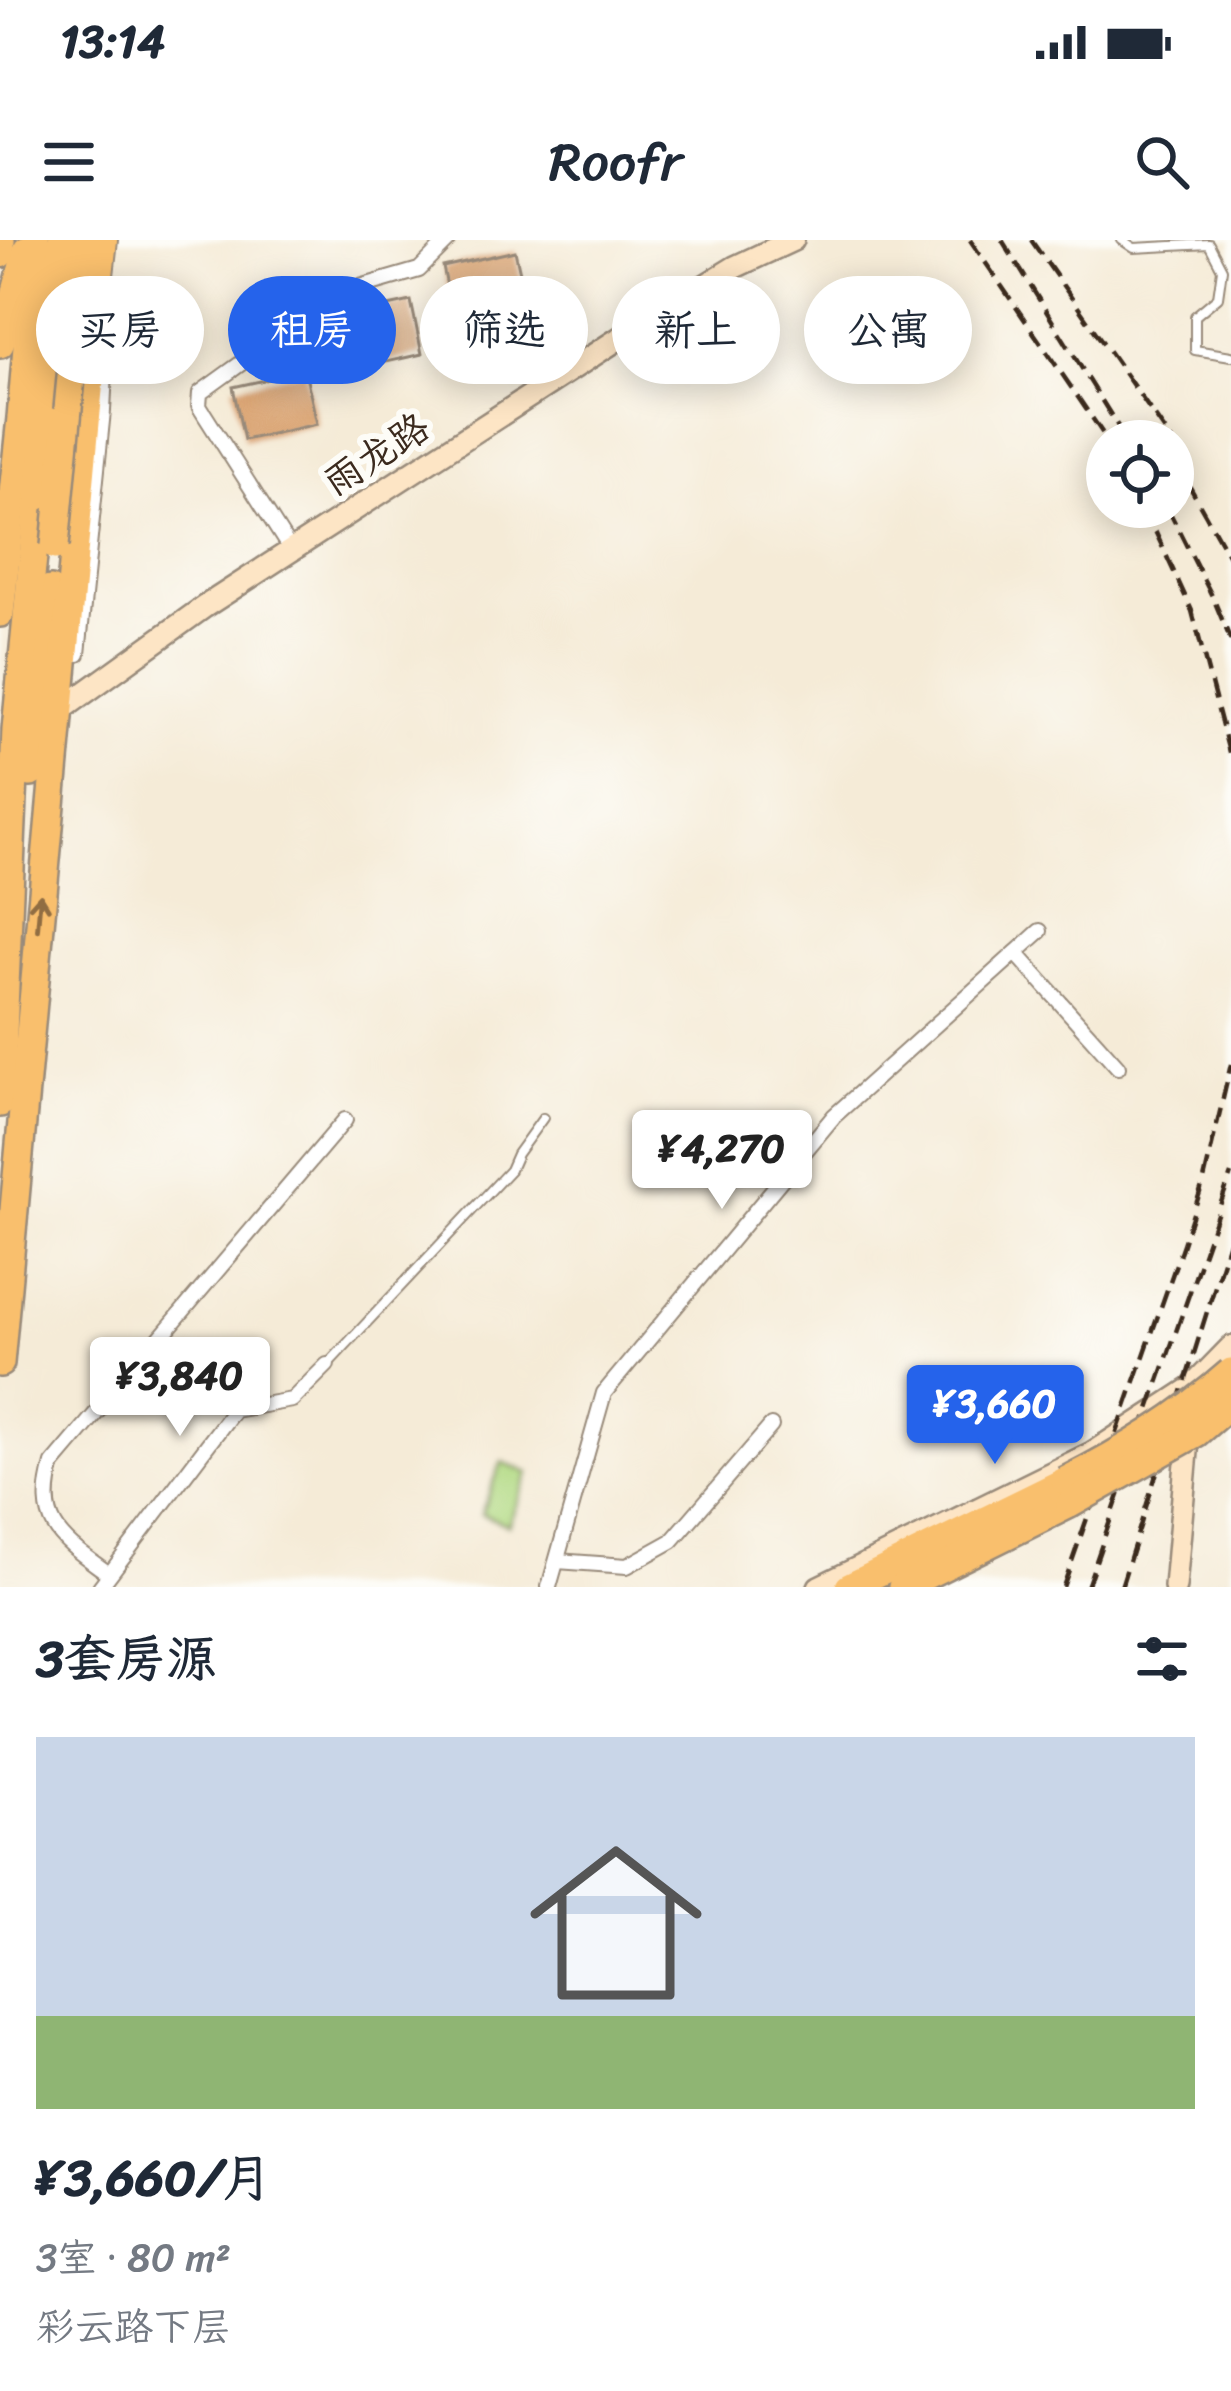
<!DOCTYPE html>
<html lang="zh">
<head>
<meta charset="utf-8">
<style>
	:root { --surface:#fff; --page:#f2f2f3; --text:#1f2937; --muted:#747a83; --accent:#2563eb }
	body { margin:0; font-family:Sriracha,"LXGW WenKai TC",sans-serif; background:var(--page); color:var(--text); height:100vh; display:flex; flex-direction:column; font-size:45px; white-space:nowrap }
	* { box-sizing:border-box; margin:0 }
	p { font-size:39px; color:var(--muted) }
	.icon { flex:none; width:66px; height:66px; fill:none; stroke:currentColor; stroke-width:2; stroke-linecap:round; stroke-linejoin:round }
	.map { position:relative; height:1347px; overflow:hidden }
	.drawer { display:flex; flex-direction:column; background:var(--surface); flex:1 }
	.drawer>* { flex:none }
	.top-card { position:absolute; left:36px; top:36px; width:1161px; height:108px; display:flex; gap:24px }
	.tools { position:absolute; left:1086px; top:180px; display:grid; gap:24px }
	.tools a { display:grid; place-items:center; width:108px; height:108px; border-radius:50%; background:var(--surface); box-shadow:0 6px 30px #0003; font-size:60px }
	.price { position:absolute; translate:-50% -102px; padding:0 27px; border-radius:12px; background:#fff; color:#222; font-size:39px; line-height:78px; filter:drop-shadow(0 3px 6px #0008) }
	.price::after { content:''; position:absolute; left:50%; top:72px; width:36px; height:27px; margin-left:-18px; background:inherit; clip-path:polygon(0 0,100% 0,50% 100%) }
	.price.selected { background:var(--accent); color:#fff }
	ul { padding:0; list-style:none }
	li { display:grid; align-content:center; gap:24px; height:636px; padding:0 36px }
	li span { display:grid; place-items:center; height:372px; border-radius:0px; color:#555 }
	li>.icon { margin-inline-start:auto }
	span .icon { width:216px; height:216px; fill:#fffc; stroke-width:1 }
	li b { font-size:51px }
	h2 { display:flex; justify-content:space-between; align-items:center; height:144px; padding:0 36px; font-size:51px }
	.chip { padding:0 42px; border-radius:54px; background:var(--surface); box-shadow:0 6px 30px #0003; font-size:42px; line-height:108px }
	.chip.selected { background:var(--accent); color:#fff }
	.status { display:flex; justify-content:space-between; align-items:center; height:84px; padding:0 60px; background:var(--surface); direction:ltr }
	.status svg { height:33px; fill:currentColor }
	header { display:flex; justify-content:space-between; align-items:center; height:156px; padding:0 36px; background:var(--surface); font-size:54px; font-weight:600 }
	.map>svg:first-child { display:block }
</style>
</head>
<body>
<div class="status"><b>13:14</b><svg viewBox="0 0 49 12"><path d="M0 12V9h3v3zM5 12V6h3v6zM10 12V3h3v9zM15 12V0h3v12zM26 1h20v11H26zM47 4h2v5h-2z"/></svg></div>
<header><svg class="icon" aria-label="menu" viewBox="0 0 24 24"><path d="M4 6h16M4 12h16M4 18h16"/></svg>Roofr<svg class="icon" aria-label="search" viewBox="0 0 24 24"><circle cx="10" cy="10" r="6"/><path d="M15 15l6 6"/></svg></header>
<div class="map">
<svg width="1231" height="1347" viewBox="0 0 1231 1347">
	<rect width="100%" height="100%" fill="#fdfcf7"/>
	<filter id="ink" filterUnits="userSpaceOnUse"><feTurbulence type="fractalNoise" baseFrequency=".00833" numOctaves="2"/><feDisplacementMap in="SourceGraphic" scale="24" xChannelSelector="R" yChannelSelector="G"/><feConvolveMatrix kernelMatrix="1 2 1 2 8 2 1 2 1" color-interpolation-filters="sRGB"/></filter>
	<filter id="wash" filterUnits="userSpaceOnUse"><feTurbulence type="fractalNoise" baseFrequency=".004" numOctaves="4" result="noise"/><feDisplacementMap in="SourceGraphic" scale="48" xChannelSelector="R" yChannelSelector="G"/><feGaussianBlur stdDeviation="2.7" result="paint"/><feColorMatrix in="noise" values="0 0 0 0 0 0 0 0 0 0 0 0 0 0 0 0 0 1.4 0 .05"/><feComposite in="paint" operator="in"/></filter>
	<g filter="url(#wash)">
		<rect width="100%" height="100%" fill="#f5ebd7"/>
		<path fill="#b2da84" stroke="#768251" stroke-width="3" d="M502 1222 529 1233 508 1285 481 1274Z"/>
		<g id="blocks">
			<g fill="#daa473">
				<path d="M515 11 527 64 454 80 443 27Z"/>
				<path d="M411 61 422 114 350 130 338 77Z"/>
				<path d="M305 131 317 184 244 200 233 147Z"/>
			</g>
		</g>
	</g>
	<g filter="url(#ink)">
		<use href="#blocks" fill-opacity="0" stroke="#988a7a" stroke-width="3"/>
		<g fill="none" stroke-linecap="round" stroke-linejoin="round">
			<g stroke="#988a7a" stroke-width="12">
				<g id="lane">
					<path d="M1122 0 1134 8 1209 4 1222 29 1218 57 1195 76V110L1231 116"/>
					<path d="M328 1124 510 930 517 914 543 878"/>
				</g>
			</g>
			<g stroke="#988a7a" stroke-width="18">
				<g id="street">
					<path d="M292 312 199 166 200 153 305 77 328 68 343 52 419 30 449 0"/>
					<path d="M78 414 103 171 108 71"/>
					<path d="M1016 713 1118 827"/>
					<path d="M557 1321 627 1326 672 1301 771 1186"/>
					<path d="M109 1334C63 1300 35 1286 53 1224L345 880"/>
					<path d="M100 1347 234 1170 292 1160 327 1125"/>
					<path d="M549 1347 604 1153 834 876 1040 691"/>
				</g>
			</g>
			<g stroke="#988a7a" stroke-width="26">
				<g id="secondary">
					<path d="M68 465 204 367 626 94 735 27 793 0"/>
					<path d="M819 1347 1092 1213 1190 1149 1231 1107"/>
					<path d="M1175 1347 1189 1189"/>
				</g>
			</g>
			<g stroke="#988a7a" stroke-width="28">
				<g id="primary">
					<path d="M9 72 26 8"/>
					<path d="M93 106 105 0"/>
				</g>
			</g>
			<g stroke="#988a7a" stroke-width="32">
				<g id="highway">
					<path d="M0 14 1 0"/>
					<path d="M77 74 86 0"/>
					<path d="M0 104 9 72"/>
					<path d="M21 178 36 0"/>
					<path d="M47 181 62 0"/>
					<path d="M0 373 13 253"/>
					<path d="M31 533 50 350"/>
					<path d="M0 863 16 489 39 256"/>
					<path d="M0 1123 93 106"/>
					<path d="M849 1347 1065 1241"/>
					<path d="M902 1347 1070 1264"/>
				</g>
			</g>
			<use href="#lane" stroke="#fff" stroke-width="8"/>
			<use href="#street" stroke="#fff" stroke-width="14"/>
			<use href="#secondary" stroke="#fde5c5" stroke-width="21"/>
			<use href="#primary" stroke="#f9bf6d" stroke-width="24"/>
			<use href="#highway" stroke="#f9bf6d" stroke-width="27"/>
			<g stroke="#3b2a1e" stroke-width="4.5" stroke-dasharray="18 9" stroke-linecap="butt">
				<path d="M970 0 1108 201"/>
				<path d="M1002 0 1127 201"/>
				<path d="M1031 0 1172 201"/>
				<path d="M1173 217 1231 320"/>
				<path d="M1144 267 1192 371 1231 520"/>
				<path d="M1167 267 1214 360 1231 401"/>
				<path d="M1063 1347 1183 1004 1204 940 1231 824"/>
				<path d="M1087 1347 1231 934"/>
				<path d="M1121 1347 1231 995"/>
			</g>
			<g stroke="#988a7a" stroke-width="32" stroke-linecap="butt">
				<g id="highway-bridge">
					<path d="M13 253 21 178"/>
					<path d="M39 256 47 181"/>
					<path d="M55 306 77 74"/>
					<path d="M1065 1241C1126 1210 1180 1177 1231 1132"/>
					<path d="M1070 1264 1196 1193 1231 1163"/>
				</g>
			</g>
			<use href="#highway-bridge" stroke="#f9bf6d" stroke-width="27"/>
		</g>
		<defs><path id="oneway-shaft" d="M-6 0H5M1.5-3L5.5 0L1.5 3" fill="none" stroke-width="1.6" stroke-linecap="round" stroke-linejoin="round" transform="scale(3)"/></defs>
		<use stroke="#906d42" href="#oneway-shaft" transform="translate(39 672) rotate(-85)"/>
	</g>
	<g text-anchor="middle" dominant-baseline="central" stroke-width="12" stroke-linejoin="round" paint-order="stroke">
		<g font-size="39" fill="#3b2a1e" stroke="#fdfcf7">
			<text transform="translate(376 214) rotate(-33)">雨龙路</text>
		</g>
	</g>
</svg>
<div class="tools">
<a><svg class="icon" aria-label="locate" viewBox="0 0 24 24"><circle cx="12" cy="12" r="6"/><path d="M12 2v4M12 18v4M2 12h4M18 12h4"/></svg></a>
</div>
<b class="price" style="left:722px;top:972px">¥4,270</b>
<b class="price" style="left:180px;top:1199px">¥3,840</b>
<b class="price selected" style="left:995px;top:1227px">¥3,660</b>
<div class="top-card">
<a class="chip">买房</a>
<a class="chip selected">租房</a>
<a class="chip">筛选</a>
<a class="chip">新上</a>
<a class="chip">公寓</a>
</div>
</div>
<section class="drawer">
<h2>3套房源<svg class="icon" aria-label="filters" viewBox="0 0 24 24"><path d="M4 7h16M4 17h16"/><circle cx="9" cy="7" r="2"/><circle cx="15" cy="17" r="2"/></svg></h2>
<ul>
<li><span style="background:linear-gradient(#c9d6e8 75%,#8fb573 0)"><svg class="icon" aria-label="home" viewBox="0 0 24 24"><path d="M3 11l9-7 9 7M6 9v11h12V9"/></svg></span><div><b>¥3,660/月</b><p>3室 · 80 m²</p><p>彩云路下层</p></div></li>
</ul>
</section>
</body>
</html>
